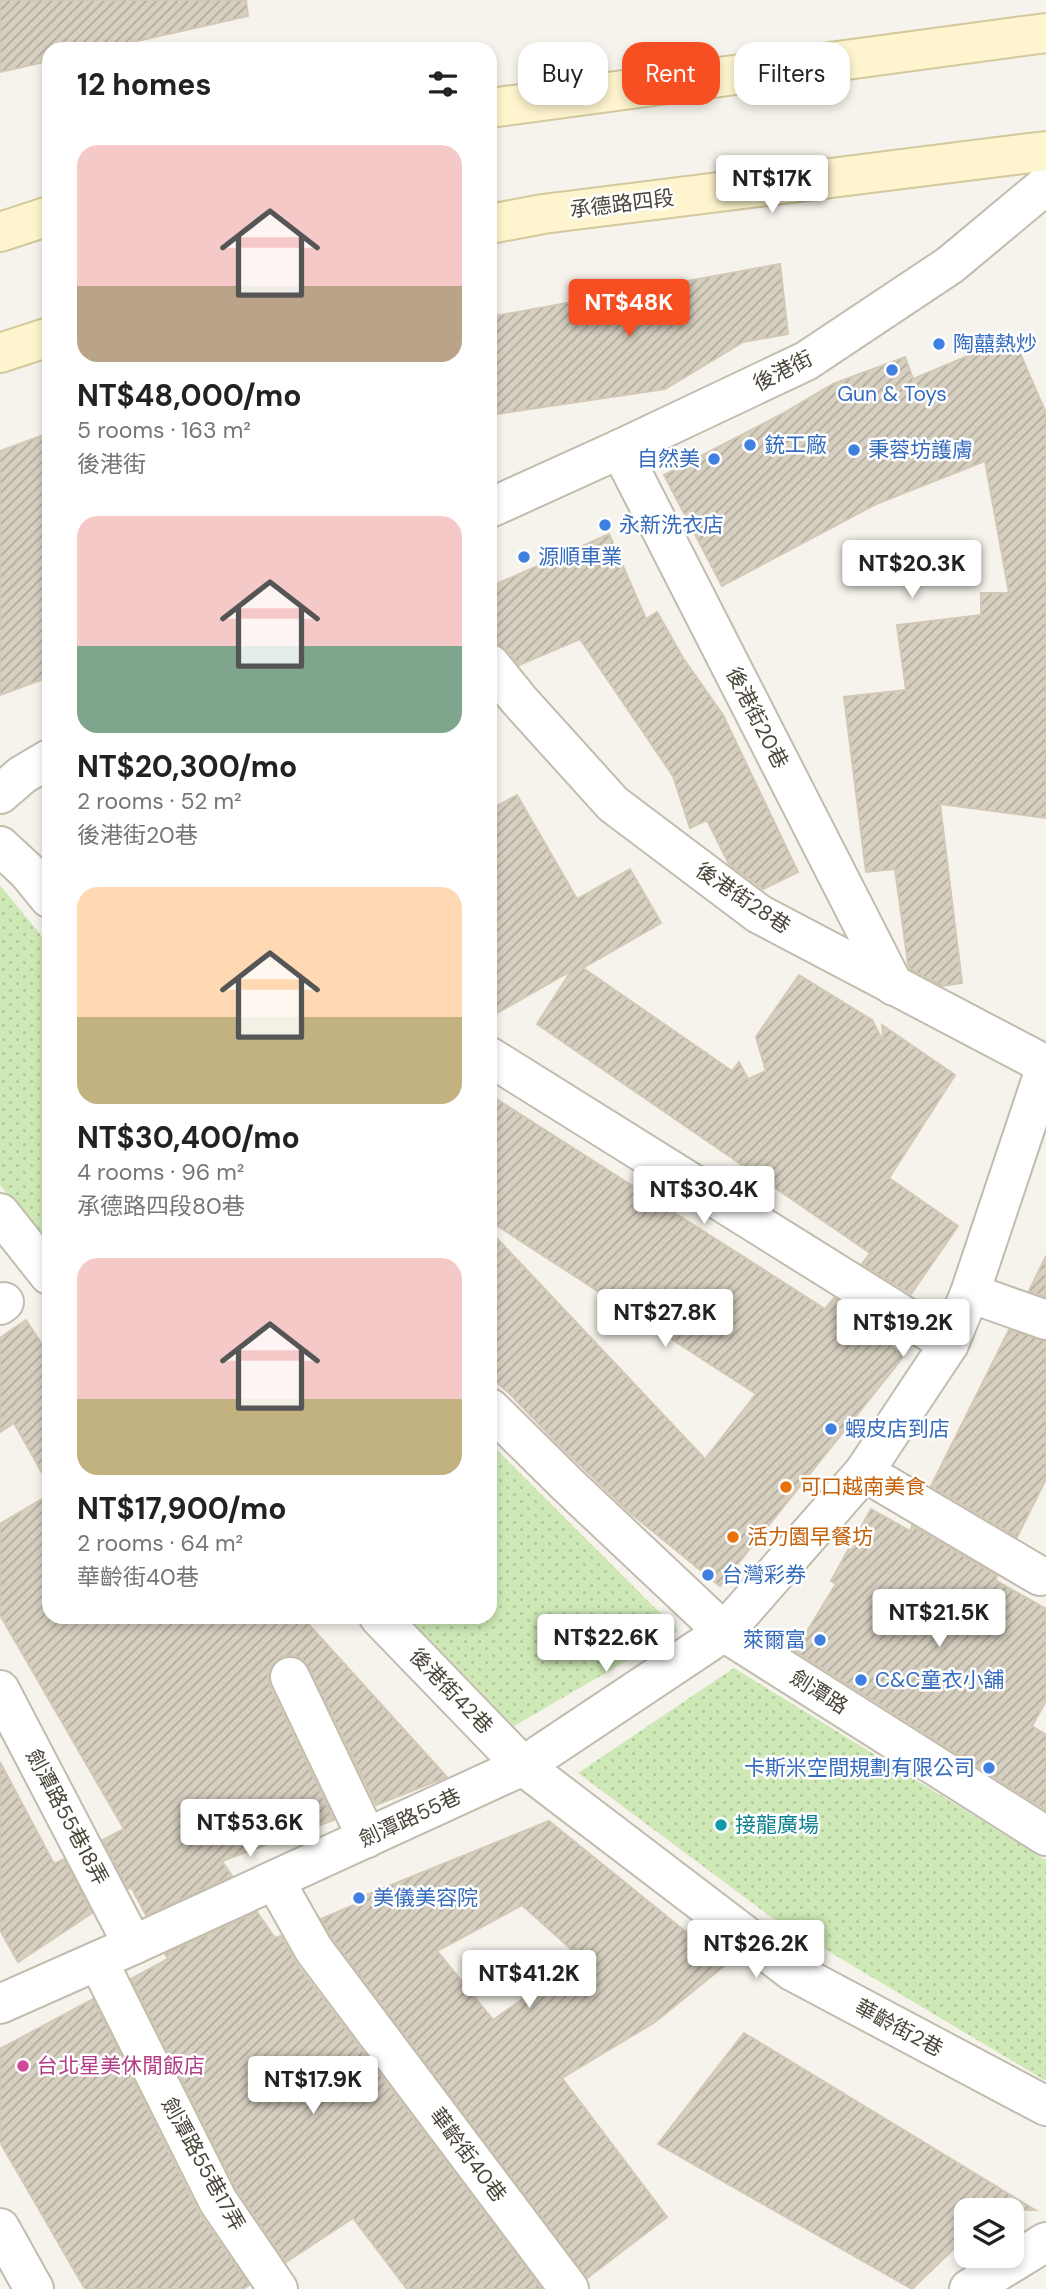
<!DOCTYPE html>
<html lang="en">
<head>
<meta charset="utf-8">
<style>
	:root { --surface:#fff; --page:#f6f6f6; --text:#222; --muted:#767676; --accent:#f74f22 }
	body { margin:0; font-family:"DM Sans","Noto Sans TC",sans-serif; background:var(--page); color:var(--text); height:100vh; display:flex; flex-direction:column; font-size:26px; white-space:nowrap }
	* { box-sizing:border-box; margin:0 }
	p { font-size:23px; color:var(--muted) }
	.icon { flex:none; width:38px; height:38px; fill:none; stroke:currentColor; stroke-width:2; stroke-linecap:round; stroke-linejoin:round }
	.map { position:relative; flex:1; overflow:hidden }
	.details { position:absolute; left:42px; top:42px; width:455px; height:1582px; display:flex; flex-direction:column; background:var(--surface); border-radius:21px; box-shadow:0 4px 10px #0003 }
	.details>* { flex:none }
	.top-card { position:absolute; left:518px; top:42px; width:422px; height:63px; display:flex; gap:14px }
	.tools { position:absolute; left:954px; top:2198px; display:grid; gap:14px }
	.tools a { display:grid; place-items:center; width:70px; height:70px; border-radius:14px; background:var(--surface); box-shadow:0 4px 10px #0003; font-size:35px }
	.price { position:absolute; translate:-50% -60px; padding:0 16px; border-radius:7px; background:#fff; color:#222; font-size:23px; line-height:46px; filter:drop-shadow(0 2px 4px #0008) }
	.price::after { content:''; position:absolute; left:50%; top:42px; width:21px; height:16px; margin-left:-10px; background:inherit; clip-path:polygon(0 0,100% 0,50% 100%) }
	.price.current { background:var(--accent); color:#fff }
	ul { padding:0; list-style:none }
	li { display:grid; align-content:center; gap:14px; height:371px; padding:0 35px }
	li span { display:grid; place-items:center; height:217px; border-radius:21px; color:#555 }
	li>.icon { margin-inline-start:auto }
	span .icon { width:126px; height:126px; fill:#fffc; stroke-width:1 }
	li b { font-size:30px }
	h2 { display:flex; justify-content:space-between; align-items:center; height:84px; padding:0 35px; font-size:30px }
	.chip { padding:0 24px; border-radius:21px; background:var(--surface); box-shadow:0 4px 10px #0003; font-size:24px; line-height:63px }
	.chip.current { background:var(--accent); color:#fff }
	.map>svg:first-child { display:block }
</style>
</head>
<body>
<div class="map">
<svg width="1046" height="2289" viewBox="0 0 1046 2289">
	<defs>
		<pattern id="park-dots" width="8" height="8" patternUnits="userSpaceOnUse" patternTransform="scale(1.75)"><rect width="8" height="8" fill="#cfe9b6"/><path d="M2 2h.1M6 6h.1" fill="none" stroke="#b3c99d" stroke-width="1.8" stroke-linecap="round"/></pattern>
		<pattern id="building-hatch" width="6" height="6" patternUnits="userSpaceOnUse" patternTransform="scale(1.75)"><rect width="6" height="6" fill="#d7d0c1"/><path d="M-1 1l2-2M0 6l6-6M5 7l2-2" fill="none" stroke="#b0ab9e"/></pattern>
	</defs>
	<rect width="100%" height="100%" fill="#f6f3ec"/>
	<g fill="url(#park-dots)">
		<path d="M0 885 49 945V1245L0 1185Z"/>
		<path d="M490 1443 678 1631 514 1726 408 1617H490Z"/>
		<path d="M734 1668 1046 1860V2081L771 1917 578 1773Z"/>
	</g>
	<g fill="url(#building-hatch)" stroke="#d2c8b5" stroke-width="2" fill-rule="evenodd">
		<path d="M0 0H246L248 16 102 49H49V61L0 72Z"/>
		<path d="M780 264 788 334 743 342 665 389 490 415V317Z"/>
		<path d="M1013 337 1046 413V818L940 804 962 983 942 986 910 969 908 964 895 869 866 872 844 697 906 690 897 625 981 615V593H1009L985 461 876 504 722 586 664 475 782 414 833 384 905 357 913 379Z"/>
		<path d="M49 433V677L0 695V451Z"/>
		<path d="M609 534 646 619 657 612 683 658 723 715 798 872 763 889 729 864 707 820 690 828 673 776 580 639 519 665 507 650 497 644 490 627V587Z"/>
		<path d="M517 795 577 899 630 869 661 923 583 968 732 1071 739 1062 748 1079 766 1071 756 1037 799 975 872 1020 884 1043 882 1025 955 1075 889 1178 958 1226 911 1294 862 1264 870 1253 537 1024 571 971 490 1017V810Z"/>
		<path d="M490 1095 825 1309 834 1298 886 1331 881 1338 904 1356 720 1586 628 1511 557 1443 508 1392 490 1377V1231L705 1459 756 1394 490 1221Z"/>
		<path d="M1046 1256V1297L1029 1291Z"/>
		<path d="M26 1320 49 1355V1485L14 1423 0 1432V1338Z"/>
		<path d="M1009 1330 1046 1341V1479L1017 1537 931 1486Z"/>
		<path d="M49 1495V1617H302L447 1777 376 1805 309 1667 302 1659 292 1655 281 1657 272 1665 268 1676 270 1686 334 1820 222 1861 232 1876 146 1915 131 1887 128 1889 103 1840 124 1829 0 1615V1524Z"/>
		<path d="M871 1509 910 1531 912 1526 997 1576 995 1580 1046 1609V1701L1032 1726 1046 1735V1810L795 1651 836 1584 831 1581Z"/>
		<path d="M0 1762 54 1864 64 1859 92 1913 18 1962 0 1930Z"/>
		<path d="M549 1821 712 1953 710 1955 724 1966 655 2022 562 2078 667 2217 587 2278 332 1938 321 1919 361 1902 359 1898ZM522 1905 581 1958 493 2020 437 1951Z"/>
		<path d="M257 1912 275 1938 281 1936 296 1963 542 2289H407L353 2218 286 2262 237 2190 131 1979 168 1959 165 1954Z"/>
		<path d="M93 1999 198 2211 249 2285 243 2289H85L0 2142V2049Z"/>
		<path d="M744 2033 1035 2210H966V2237L912 2289 658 2144Z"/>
	</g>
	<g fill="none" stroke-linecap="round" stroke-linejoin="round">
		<g stroke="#c1bcae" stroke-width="42">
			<g id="street">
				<path d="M620 449 894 986"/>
				<path d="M490 508 620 449 806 361 950 265 1046 185"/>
				<path d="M490 664 519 700 613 804 759 914 1046 1065"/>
				<path d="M0 794 22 775 49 759"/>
				<path d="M0 846 27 871 49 898"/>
				<path d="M490 1057 949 1344"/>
				<path d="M0 1213 49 1275"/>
				<path d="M970 1293 1046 1320"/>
				<path d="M0 1305 4 1302"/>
				<path d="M490 1408 568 1485 724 1632 1046 1836"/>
				<path d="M864 1472 1040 1576"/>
				<path d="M379 1617 523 1766 792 1971 1046 2106"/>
				<path d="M290 1677 367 1838"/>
				<path d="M0 1690 133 1945"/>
				<path d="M275 1881 314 1950 569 2289"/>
				<path d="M98 1961 218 2201 278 2289"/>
				<path d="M0 2004 133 1945 523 1766 724 1632 864 1472 949 1344 970 1293 1046 1066"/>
				<path d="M0 2228 34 2289"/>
				<path d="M969 2289 1046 2242"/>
			</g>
		</g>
		<g stroke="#d4c99c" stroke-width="42">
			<g id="secondary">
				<path d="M490 108 1046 33"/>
				<path d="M490 224 543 214 1046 151"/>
				<path d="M0 232 49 216"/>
				<path d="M0 353 49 337"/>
			</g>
		</g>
		<use href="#street" stroke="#fff" stroke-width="38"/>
		<use href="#secondary" stroke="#fef5ce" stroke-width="38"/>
	</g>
	<g fill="#3f7fe0" stroke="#fff" stroke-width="2.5">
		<circle cx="939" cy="344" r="7"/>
		<circle cx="892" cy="370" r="7"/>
		<circle cx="750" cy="445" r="7"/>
		<circle cx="854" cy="450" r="7"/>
		<circle cx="714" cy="459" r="7"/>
		<circle cx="605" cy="525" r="7"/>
		<circle cx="524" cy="557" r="7"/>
		<circle cx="831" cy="1429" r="7"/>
		<circle cx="708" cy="1575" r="7"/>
		<circle cx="820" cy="1640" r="7"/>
		<circle cx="861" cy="1680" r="7"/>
		<circle cx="989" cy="1768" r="7"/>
		<circle cx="359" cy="1898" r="7"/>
	</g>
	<g fill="#e8710a" stroke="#fff" stroke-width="2.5">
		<circle cx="786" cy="1487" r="7"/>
		<circle cx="733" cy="1537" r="7"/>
	</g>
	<circle fill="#0f9aa8" stroke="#fff" stroke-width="2.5" cx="721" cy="1825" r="7"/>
	<circle fill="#d1479c" stroke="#fff" stroke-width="2.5" cx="23" cy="2066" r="7"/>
	<g text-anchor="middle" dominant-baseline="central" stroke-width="5" stroke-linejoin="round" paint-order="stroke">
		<g font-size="21" fill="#4a4539" stroke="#fff">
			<text transform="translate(622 204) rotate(-7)">承德路四段</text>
			<text transform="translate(783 371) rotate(-27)">後港街</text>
			<text transform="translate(757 718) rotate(63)">後港街20巷</text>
			<text transform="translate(743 898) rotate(34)">後港街28巷</text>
			<text transform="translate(451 1691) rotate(46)">後港街42巷</text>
			<text transform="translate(819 1692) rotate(32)">劍潭路</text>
			<text transform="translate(67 1817) rotate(62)">劍潭路55巷18弄</text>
			<text transform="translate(410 1818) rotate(-25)">劍潭路55巷</text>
			<text transform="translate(899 2028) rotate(28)">華齡街2巷</text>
			<text transform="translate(468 2155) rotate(53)">華齡街40巷</text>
			<text transform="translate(203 2164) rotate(61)">劍潭路55巷17弄</text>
		</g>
		<g font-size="21" fill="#366cbe" stroke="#fff" text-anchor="start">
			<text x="953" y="344">陶囍熱炒</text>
			<text x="892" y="394" text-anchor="middle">Gun &amp; Toys</text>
			<text x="764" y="445">銃工廠</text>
			<text x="868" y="450">秉蓉坊護膚</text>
			<text x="700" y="459" text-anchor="end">自然美</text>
			<text x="619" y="525">永新洗衣店</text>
			<text x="538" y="557">源順車業</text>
			<text x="845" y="1429">蝦皮店到店</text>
			<text x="722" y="1575">台灣彩券</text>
			<text x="806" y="1640" text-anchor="end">萊爾富</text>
			<text x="875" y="1680">C&amp;C童衣小舖</text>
			<text x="975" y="1768" text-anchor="end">卡斯米空間規劃有限公司</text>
			<text x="373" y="1898">美儀美容院</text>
		</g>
		<g font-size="21" fill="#c56008" stroke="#fff" text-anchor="start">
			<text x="800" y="1487">可口越南美食</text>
			<text x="747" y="1537">活力園早餐坊</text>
		</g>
		<g font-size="21" fill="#0d838f" stroke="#fff" text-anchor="start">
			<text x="735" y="1825">接龍廣場</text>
		</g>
		<g font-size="21" fill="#b23c85" stroke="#fff" text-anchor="start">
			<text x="37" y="2066">台北星美休閒飯店</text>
		</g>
	</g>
</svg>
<div class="tools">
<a><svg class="icon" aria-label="layers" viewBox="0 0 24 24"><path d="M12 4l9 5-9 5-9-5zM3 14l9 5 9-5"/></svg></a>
</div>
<b class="price" style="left:772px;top:215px">NT$17K</b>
<b class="price current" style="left:629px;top:339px">NT$48K</b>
<b class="price" style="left:912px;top:600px">NT$20.3K</b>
<b class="price" style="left:704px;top:1226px">NT$30.4K</b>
<b class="price" style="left:665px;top:1349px">NT$27.8K</b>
<b class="price" style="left:903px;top:1359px">NT$19.2K</b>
<b class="price" style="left:939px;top:1649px">NT$21.5K</b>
<b class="price" style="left:606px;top:1674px">NT$22.6K</b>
<b class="price" style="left:250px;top:1859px">NT$53.6K</b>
<b class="price" style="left:756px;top:1980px">NT$26.2K</b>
<b class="price" style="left:529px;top:2010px">NT$41.2K</b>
<b class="price" style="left:313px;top:2116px">NT$17.9K</b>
<div class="top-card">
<a class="chip">Buy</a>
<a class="chip current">Rent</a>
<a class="chip">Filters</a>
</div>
<section class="details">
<h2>12 homes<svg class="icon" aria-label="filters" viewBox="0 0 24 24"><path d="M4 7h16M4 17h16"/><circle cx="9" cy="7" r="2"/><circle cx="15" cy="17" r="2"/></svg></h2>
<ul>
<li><span style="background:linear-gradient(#f6c9c9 65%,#b9a48a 0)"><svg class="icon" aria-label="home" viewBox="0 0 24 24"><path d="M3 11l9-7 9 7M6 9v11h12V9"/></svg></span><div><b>NT$48,000/mo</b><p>5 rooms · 163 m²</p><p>後港街</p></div></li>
<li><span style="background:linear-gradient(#f6c9c9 60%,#7fa58c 0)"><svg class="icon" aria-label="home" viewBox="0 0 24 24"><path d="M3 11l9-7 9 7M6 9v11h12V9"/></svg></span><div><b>NT$20,300/mo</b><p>2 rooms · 52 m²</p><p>後港街20巷</p></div></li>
<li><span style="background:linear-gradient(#ffd9b3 60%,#c2b280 0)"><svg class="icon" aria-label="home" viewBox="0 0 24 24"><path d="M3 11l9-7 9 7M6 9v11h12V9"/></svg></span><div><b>NT$30,400/mo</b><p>4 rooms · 96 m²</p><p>承德路四段80巷</p></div></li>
<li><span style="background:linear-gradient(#f6c9c9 65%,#c2b280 0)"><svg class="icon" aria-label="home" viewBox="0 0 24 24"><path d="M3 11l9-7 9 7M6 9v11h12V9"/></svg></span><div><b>NT$17,900/mo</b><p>2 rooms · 64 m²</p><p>華齡街40巷</p></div></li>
</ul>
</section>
</div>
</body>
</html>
